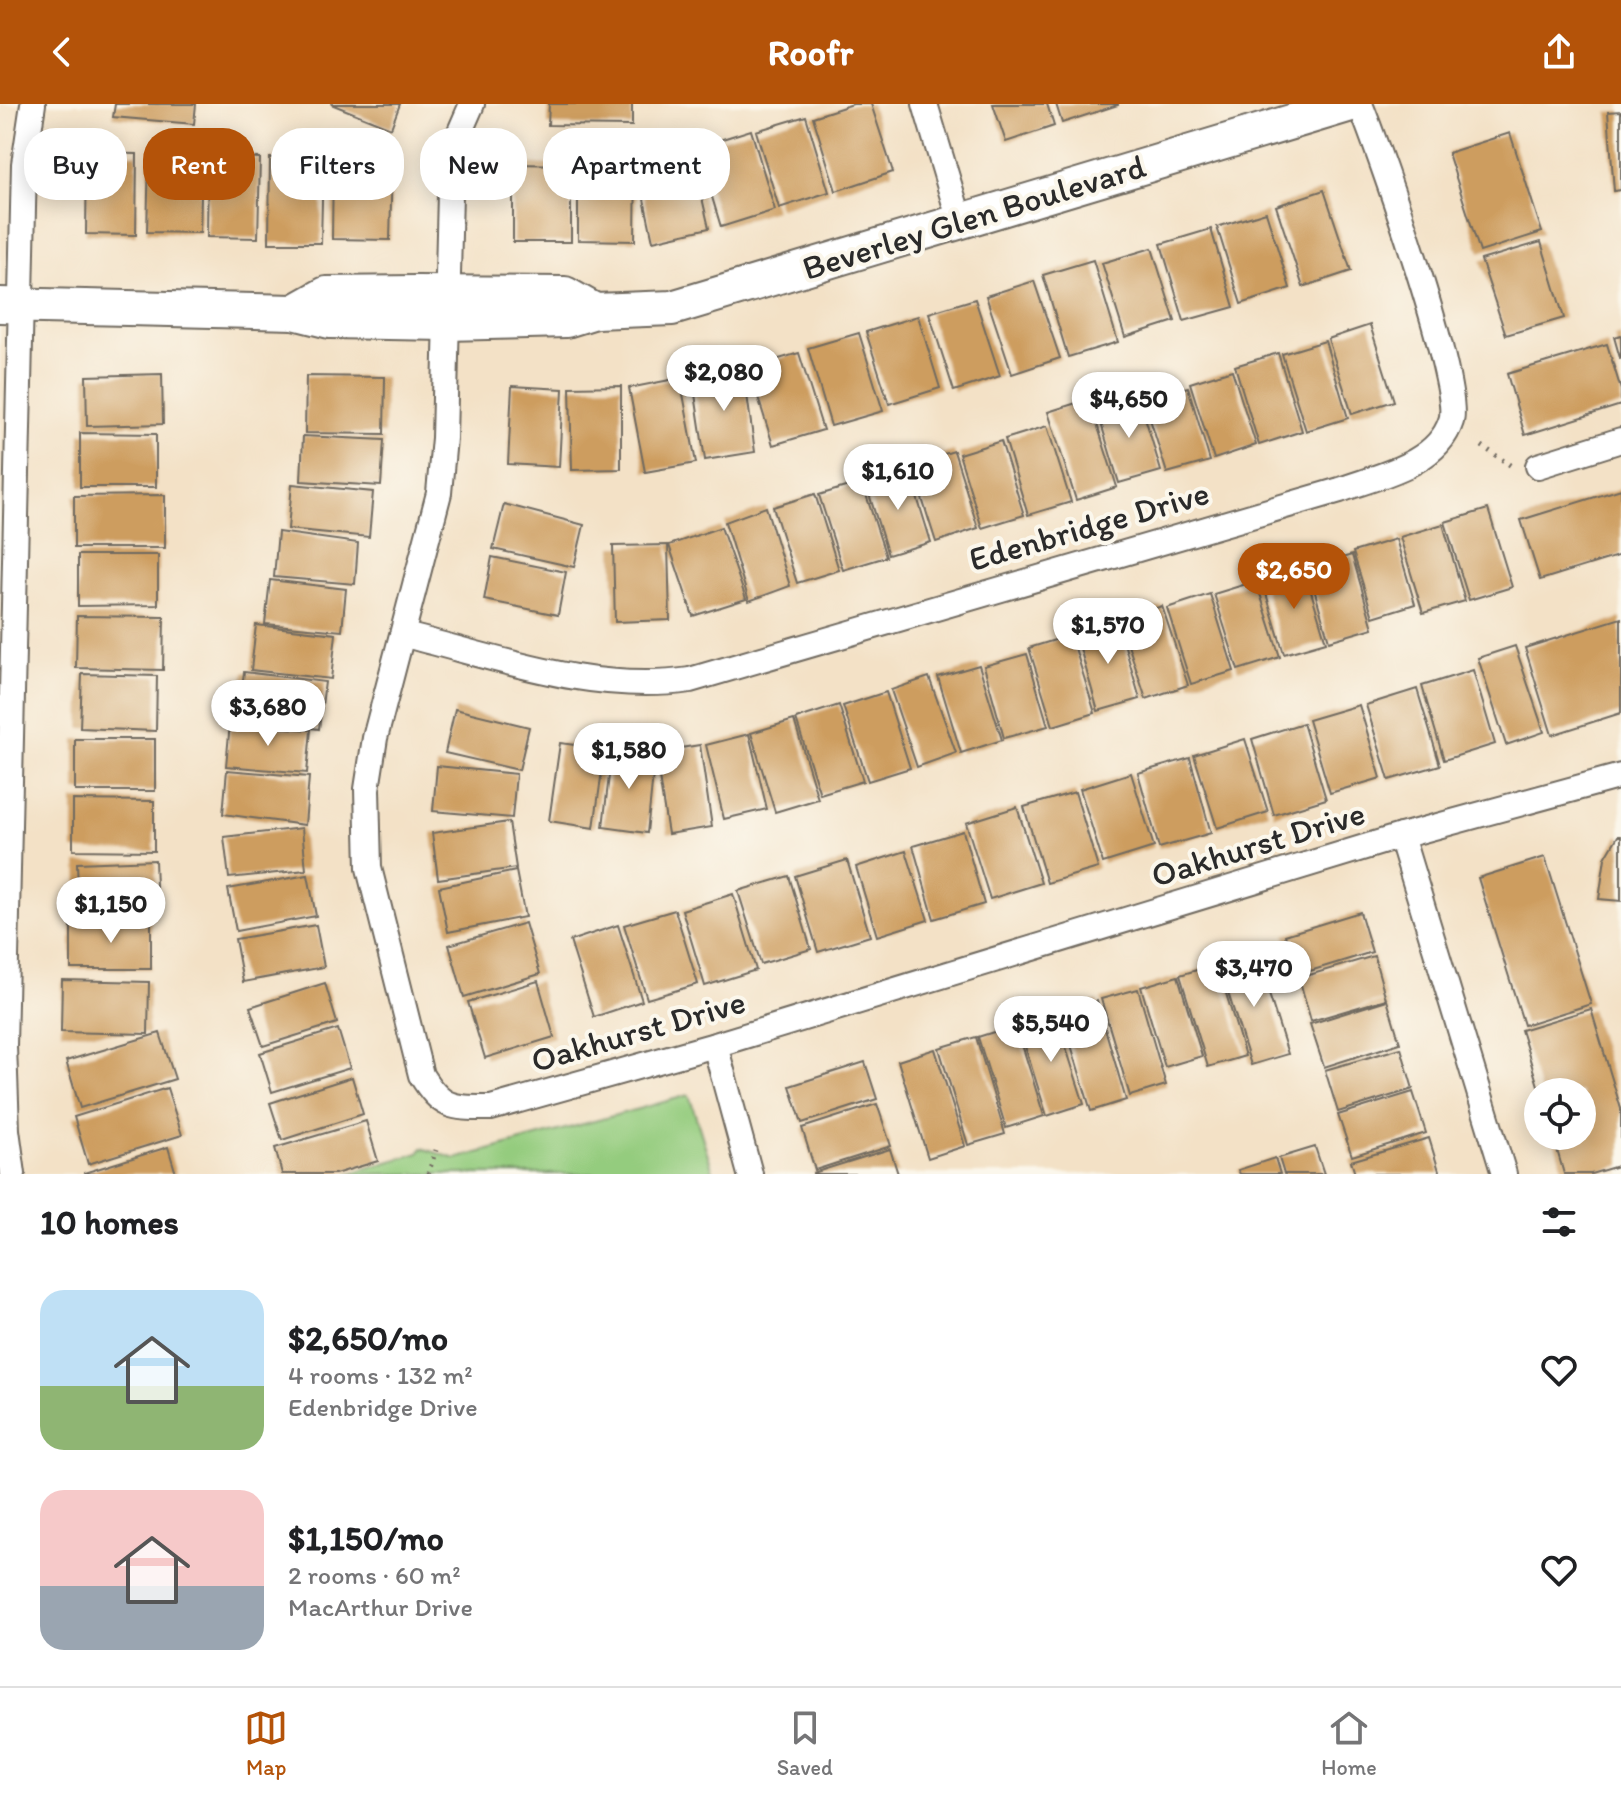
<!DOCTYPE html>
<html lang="en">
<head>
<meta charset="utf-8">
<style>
	:root { --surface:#fff; --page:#f2f2f2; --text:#202124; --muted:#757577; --line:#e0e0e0; --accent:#b45309 }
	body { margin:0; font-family:Itim,sans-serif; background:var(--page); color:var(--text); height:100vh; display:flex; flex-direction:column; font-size:30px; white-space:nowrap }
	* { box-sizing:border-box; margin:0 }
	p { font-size:26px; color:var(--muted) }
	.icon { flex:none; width:44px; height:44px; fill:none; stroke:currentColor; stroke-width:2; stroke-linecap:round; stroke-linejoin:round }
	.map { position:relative; height:1070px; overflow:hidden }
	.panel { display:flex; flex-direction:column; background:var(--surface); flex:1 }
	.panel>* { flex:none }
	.hud { position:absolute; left:24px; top:24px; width:800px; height:72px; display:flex; gap:16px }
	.controls { position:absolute; left:1524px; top:974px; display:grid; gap:16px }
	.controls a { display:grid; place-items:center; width:72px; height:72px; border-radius:50%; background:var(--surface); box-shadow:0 4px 20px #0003; font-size:40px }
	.price { position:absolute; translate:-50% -68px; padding:0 18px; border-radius:28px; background:#fff; color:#222; font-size:26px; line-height:52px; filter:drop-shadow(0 2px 4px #0008) }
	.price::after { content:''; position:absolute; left:50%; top:48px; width:24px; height:18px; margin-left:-12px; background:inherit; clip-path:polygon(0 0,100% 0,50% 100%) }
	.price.active { background:var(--accent); color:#fff }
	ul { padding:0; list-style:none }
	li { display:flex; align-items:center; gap:24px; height:200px; padding:0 40px }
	li span { display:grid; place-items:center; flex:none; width:224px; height:160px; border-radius:24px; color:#555 }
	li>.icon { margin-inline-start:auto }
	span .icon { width:96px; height:96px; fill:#fffc; stroke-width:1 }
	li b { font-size:34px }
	h2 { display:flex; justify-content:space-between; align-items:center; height:96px; padding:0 40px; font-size:34px }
	.tag { padding:0 28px; border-radius:32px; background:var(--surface); box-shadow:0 4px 20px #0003; font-size:28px; line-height:72px }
	.tag.active { background:var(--accent); color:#fff }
	header { display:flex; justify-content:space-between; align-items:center; height:104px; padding:0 40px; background:var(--accent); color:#fff; font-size:36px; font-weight:700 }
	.tabs { display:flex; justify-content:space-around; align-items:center; height:112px; border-top:2px solid var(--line); background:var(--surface); font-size:22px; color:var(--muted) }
	.tabs a { display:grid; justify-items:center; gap:4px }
	.tabs .active { color:var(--accent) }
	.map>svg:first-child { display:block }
</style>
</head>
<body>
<header><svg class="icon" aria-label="back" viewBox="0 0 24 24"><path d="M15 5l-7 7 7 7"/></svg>Roofr<svg class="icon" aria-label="share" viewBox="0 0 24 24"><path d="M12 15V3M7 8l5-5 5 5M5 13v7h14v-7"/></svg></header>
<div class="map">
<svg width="1621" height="1070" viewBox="0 0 1621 1070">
	<rect width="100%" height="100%" fill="#fbf7ec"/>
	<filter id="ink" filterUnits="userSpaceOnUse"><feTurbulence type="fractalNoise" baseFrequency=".0125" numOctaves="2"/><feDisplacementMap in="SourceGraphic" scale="16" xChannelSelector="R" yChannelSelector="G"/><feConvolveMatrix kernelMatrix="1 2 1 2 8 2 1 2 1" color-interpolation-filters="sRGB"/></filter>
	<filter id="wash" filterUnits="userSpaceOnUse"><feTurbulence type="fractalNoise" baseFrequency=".006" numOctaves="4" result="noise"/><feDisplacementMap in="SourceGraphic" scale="32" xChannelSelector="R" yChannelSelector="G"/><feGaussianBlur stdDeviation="1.8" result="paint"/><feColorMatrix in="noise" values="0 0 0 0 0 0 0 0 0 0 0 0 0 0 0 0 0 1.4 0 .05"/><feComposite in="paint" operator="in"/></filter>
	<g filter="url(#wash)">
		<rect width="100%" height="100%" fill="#f3e1c6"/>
		<path fill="#94cc7e" stroke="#607c54" stroke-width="2" d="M689 991 714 1070H347L419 1049 422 1044 456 1055Z"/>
		<g id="blocks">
			<g fill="#cd9d5f">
				<path d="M115 0H196L194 20 113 13Z"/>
				<path d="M331 0H400L391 24Z"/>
				<path d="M549 0H632V22L548 21Z"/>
				<path d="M853 0H871L893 68 836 87 813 13Z"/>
				<path d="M993 0H1047L1054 22 1006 38Z"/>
				<path d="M1056 0H1118V1L1062 19Z"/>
				<path d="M1621 7V86L1614 87 1608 8Z"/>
				<path d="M806 12 829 88 779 104 756 27Z"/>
				<path d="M751 26 775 106 721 123 697 43Z"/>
				<path d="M1510 29 1542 128 1480 148 1448 49Z"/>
				<path d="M691 46 709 124 653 137 636 58Z"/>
				<path d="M87 49 137 50 136 131 86 130Z"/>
				<path d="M208 52 260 54 258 134 207 133Z"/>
				<path d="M149 53 202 54 200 129 147 128Z"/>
				<path d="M270 54H323L321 139H269Z"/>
				<path d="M578 55 636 56 635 137 578 136Z"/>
				<path d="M333 57 392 58 390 136 332 135Z"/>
				<path d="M513 60 571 61V138H513Z"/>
				<path d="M1324 86 1351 167 1303 183 1276 102Z"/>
				<path d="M1266 108 1290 184 1241 200 1217 123Z"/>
				<path d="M1211 125 1234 203 1184 217 1161 140Z"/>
				<path d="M1541 138 1564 214 1506 231 1481 156Z"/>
				<path d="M1152 144 1175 217 1125 233 1102 159Z"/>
				<path d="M1093 156 1118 238 1068 253 1043 171Z"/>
				<path d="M1034 177 1060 254 1012 270 986 192Z"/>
				<path d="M975 195 1000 272 954 287 929 209Z"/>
				<path d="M918 212 940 284 889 300 866 228Z"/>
				<path d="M1370 221 1394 297 1352 310 1328 235Z"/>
				<path d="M859 229 883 307 831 322 808 244Z"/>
				<path d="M1621 231V254H1620L1614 233Z"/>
				<path d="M1325 237 1348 314 1306 327 1282 250Z"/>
				<path d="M1607 240 1621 286V301L1525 331 1507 270Z"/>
				<path d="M799 249 823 326 773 341 749 264Z"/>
				<path d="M1278 249 1302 327 1259 341 1235 262Z"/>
				<path d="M743 262 755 348 705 356 692 270Z"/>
				<path d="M1232 266 1256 341 1214 355 1190 279Z"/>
				<path d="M162 270 163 320 87 322 86 272Z"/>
				<path d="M306 272 385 273 384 330 305 329Z"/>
				<path d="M680 274 696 359 645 368 629 284Z"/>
				<path d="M512 282 563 285 559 363 508 360Z"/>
				<path d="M621 282V365L572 366 570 283Z"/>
				<path d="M1188 283 1210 357 1167 369 1144 296Z"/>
				<path d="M1139 293 1161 367 1119 379 1097 306Z"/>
				<path d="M1089 295 1117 383 1076 396 1048 308Z"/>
				<path d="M1047 322 1071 398 1028 411 1005 335Z"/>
				<path d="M80 329 156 330V383H80Z"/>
				<path d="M303 332 384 336 381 382 301 377Z"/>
				<path d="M1001 337 1024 411 982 424 959 350Z"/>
				<path d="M954 347 978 424 936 438 911 360Z"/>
				<path d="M908 364 931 438 888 451 865 377Z"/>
				<path d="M862 378 886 453 843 466 819 391Z"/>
				<path d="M292 380 373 388 369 433 288 425Z"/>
				<path d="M1621 385V451L1540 476 1521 416Z"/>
				<path d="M815 390 839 466 797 479 773 403Z"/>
				<path d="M165 391V444H74V392Z"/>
				<path d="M504 400 584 421 574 463 493 445Z"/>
				<path d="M766 403 790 482 749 497 725 418Z"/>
				<path d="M1488 405 1512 483 1469 496 1445 418Z"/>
				<path d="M1443 420 1465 497 1423 509 1400 433Z"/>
				<path d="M721 423 746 495 693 512 669 441Z"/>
				<path d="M278 428 358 439 355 480 274 473Z"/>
				<path d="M1396 435 1415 500 1373 513 1353 448Z"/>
				<path d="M668 441 670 516 615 518 613 442Z"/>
				<path d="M78 451H158V501L78 502Z"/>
				<path d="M1352 451 1373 524 1329 537 1308 464Z"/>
				<path d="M492 453 566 468 558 511 484 496Z"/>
				<path d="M1304 464 1326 538 1284 550 1262 476Z"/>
				<path d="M270 476 346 485 342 527 265 520Z"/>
				<path d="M1256 477 1280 553 1238 566 1214 490Z"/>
				<path d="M1210 490 1234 567 1191 580 1167 504Z"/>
				<path d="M1162 502 1188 581 1146 595 1120 516Z"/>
				<path d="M77 512 164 513 163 566 76 564Z"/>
				<path d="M1621 514V609L1552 631 1525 544Z"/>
				<path d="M1118 518 1140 595 1098 607 1076 530Z"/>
				<path d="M256 521 336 530 331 575 251 566Z"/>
				<path d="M1071 531 1095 609 1053 622 1029 544Z"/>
				<path d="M1515 542 1544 628 1506 641 1478 554Z"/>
				<path d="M1027 550 1048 622 1004 634 984 562Z"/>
				<path d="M979 561 1002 636 961 649 938 573Z"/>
				<path d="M1473 566 1495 640 1444 656 1422 582Z"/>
				<path d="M244 568 325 578 319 625 238 614Z"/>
				<path d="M82 570 157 572 156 627 80 624Z"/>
				<path d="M929 573 956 649 917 663 891 586Z"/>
				<path d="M1417 585 1440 661 1389 676 1366 601Z"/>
				<path d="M886 588 910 664 868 677 843 602Z"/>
				<path d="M839 601 863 677 820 690 796 615Z"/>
				<path d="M1359 601 1381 674 1330 689 1308 616Z"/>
				<path d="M455 605 529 623 519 666 445 649Z"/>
				<path d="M794 616 818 695 775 708 751 629Z"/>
				<path d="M230 619 311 626 307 669 226 662Z"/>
				<path d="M1303 619 1326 695 1274 711 1252 635Z"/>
				<path d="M749 630 767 705 724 715 706 641Z"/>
				<rect x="75" y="635" width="80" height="52"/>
				<path d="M1245 635 1268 708 1217 724 1194 651Z"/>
				<path d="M560 639 605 645 594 724 549 717Z"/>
				<path d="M700 641 712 723 668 730 655 648Z"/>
				<path d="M612 646 655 651 647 729 603 723Z"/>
				<path d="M1190 654 1211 729 1159 744 1138 669Z"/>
				<path d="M437 662 516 670 512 714 433 707Z"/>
				<path d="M227 666 309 673 305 721 223 710Z"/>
				<path d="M1131 669 1154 743 1103 759 1080 685Z"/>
				<path d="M1075 688 1098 764 1047 779 1024 703Z"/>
				<path d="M73 696 154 697V747L73 746Z"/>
				<path d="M1017 703 1041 779 990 795 966 719Z"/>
				<path d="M509 718 516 764 438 775 432 729Z"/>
				<path d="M302 724 306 766 229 774 224 733Z"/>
				<path d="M963 727 984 800 934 815 913 742Z"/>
				<path d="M1618 732H1621V797L1599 795 1605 754Z"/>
				<path d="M906 747 928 816 877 832 856 763Z"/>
				<path d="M1545 753 1591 900 1524 921 1478 774Z"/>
				<path d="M155 756 157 808 79 811 77 759Z"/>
				<path d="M847 756 870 832 818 848 795 772Z"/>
				<path d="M516 767 525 813 448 828 439 783Z"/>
				<path d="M308 771 316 812 236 827 228 785Z"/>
				<path d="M789 772 811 845 761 860 738 787Z"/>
				<path d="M733 790 756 866 705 882 682 806Z"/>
				<path d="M675 806 698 880 647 895 624 821Z"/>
				<path d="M1360 808 1372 848 1297 871 1285 831Z"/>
				<path d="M151 816V865H71V817Z"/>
				<path d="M525 819 540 870 464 893 449 841Z"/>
				<path d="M316 821 324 863 243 878 235 835Z"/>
				<path d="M618 821 642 897 594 913 570 837Z"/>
				<path d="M1256 849 1288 950 1251 961 1219 860Z"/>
				<path d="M1374 852 1386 895 1311 917 1299 874Z"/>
				<path d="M1217 860 1245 952 1208 963 1180 871Z"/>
				<path d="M1178 872 1202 952 1165 963 1141 883Z"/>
				<path d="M62 876 149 878 148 930 61 928Z"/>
				<path d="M538 877 554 933 485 954 468 898Z"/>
				<path d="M325 879 337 919 263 942 250 903Z"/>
				<path d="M1138 885 1166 981 1130 992 1101 895Z"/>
				<path d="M1387 896 1400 939 1324 963 1310 920Z"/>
				<path d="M1097 897 1126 996 1091 1007 1061 908Z"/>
				<path d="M1591 905 1621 1005V1061L1591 1070H1564L1553 1032H1582V988H1540L1521 926Z"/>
				<path d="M1055 909 1084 1000 1047 1012 1018 920Z"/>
				<path d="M1016 921 1044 1012 1006 1024 978 933Z"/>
				<path d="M338 925 350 964 272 988 260 949Z"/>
				<path d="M160 929 175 975 80 1004 66 957Z"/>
				<path d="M976 933 1005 1030 968 1041 939 944Z"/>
				<path d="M1401 944 1413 985 1338 1008 1325 966Z"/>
				<path d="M935 945 965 1042 928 1054 898 957Z"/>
				<path d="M865 958 877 995 802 1019 790 982Z"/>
				<path d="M352 973 363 1010 282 1036 270 999Z"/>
				<path d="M167 984 182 1031 88 1060 74 1013Z"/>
				<path d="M1413 988 1426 1029 1352 1052 1338 1011Z"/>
				<path d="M877 1000 891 1042 815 1066 802 1024Z"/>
				<path d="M366 1017 378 1057 335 1070H282L275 1044Z"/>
				<path d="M1429 1034 1440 1070H1355L1351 1057Z"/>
				<path d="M168 1043 176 1070H84V1069Z"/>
				<path d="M1315 1043 1324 1070H1284L1279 1054Z"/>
				<path d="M890 1045 898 1070H813V1069Z"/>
				<path d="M1275 1054 1280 1070H1240L1238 1066Z"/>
			</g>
		</g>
	</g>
	<g filter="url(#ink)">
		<use href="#blocks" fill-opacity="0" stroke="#716b61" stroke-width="2"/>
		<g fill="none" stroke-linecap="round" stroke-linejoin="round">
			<g stroke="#716b61" stroke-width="28">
				<g id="street">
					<path d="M472 0 451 48 444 334 439 389 375 634 367 685 369 764 421 971C442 1005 452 1004 491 1004L715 941 1401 732 1621 672"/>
					<path d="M925 0 960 117"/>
					<path d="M1538 362 1621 336"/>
					<path d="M405 531C498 554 593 590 690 576L1340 386C1377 372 1437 361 1451 317 1463 283 1378 44 1360 0"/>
					<path d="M1401 732 1504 1070"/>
					<path d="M715 941 750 1070"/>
					<path d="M13 1070 7 1026 4 942 24 60 33 0"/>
				</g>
			</g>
			<g stroke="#716b61" stroke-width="38">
				<g id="secondary">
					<path d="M0 201 294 208 330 217 446 219 566 216 595 207 672 204 1351 0"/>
					<path d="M294 208 326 190 416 189 565 190 595 207"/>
				</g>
			</g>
			<g stroke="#716b61" stroke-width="5" stroke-dasharray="2 6" stroke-linecap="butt">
				<path d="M1482 342 1513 363"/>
				<path d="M428 1070 436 1046"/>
			</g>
			<use href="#street" stroke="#fff" stroke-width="24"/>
			<use href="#secondary" stroke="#fff" stroke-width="34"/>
		</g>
	</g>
	<g text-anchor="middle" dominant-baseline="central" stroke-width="8" stroke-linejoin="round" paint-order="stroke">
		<g font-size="34" fill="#2b2b2b" stroke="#fbf7ec">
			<text transform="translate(974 113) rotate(-17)">Beverley Glen Boulevard</text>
			<text transform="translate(1089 422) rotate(-16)">Edenbridge Drive</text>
			<text transform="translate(1258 740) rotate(-17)">Oakhurst Drive</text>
			<text transform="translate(638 927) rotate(-16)">Oakhurst Drive</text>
		</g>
	</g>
</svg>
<div class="controls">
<a><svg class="icon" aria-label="locate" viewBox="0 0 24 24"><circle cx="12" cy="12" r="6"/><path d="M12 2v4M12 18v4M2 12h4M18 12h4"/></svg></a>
</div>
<b class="price" style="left:724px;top:309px">$2,080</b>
<b class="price" style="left:1129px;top:336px">$4,650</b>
<b class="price" style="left:898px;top:408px">$1,610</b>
<b class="price active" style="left:1294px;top:507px">$2,650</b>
<b class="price" style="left:1108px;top:562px">$1,570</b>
<b class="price" style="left:268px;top:644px">$3,680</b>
<b class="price" style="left:629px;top:687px">$1,580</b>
<b class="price" style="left:111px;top:841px">$1,150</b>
<b class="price" style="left:1254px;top:905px">$3,470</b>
<b class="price" style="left:1051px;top:960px">$5,540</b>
<div class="hud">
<a class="tag">Buy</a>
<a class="tag active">Rent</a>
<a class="tag">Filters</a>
<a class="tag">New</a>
<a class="tag">Apartment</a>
</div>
</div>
<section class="panel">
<h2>10 homes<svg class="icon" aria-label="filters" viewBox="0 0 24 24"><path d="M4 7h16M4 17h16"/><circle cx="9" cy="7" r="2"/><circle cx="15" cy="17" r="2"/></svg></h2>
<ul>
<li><span style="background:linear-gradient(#bfe0f5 60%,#8fb573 0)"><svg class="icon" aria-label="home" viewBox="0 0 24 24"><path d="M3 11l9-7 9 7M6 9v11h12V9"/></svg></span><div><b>$2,650/mo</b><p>4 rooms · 132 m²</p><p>Edenbridge Drive</p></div><svg class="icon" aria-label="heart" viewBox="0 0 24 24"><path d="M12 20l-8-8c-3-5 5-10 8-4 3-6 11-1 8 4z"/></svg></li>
<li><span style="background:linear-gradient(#f6c9c9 60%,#9aa5b1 0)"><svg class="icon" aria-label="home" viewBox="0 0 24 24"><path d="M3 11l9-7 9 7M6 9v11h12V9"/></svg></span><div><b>$1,150/mo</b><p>2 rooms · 60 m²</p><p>MacArthur Drive</p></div><svg class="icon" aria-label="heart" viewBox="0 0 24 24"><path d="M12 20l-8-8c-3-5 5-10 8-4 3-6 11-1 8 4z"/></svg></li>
</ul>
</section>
<nav class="tabs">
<a class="active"><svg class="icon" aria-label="map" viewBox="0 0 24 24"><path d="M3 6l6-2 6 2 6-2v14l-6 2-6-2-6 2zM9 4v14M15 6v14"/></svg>Map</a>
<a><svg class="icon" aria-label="saved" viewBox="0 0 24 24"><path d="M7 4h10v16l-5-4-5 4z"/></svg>Saved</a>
<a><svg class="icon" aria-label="home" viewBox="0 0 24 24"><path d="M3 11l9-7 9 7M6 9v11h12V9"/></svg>Home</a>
</nav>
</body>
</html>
